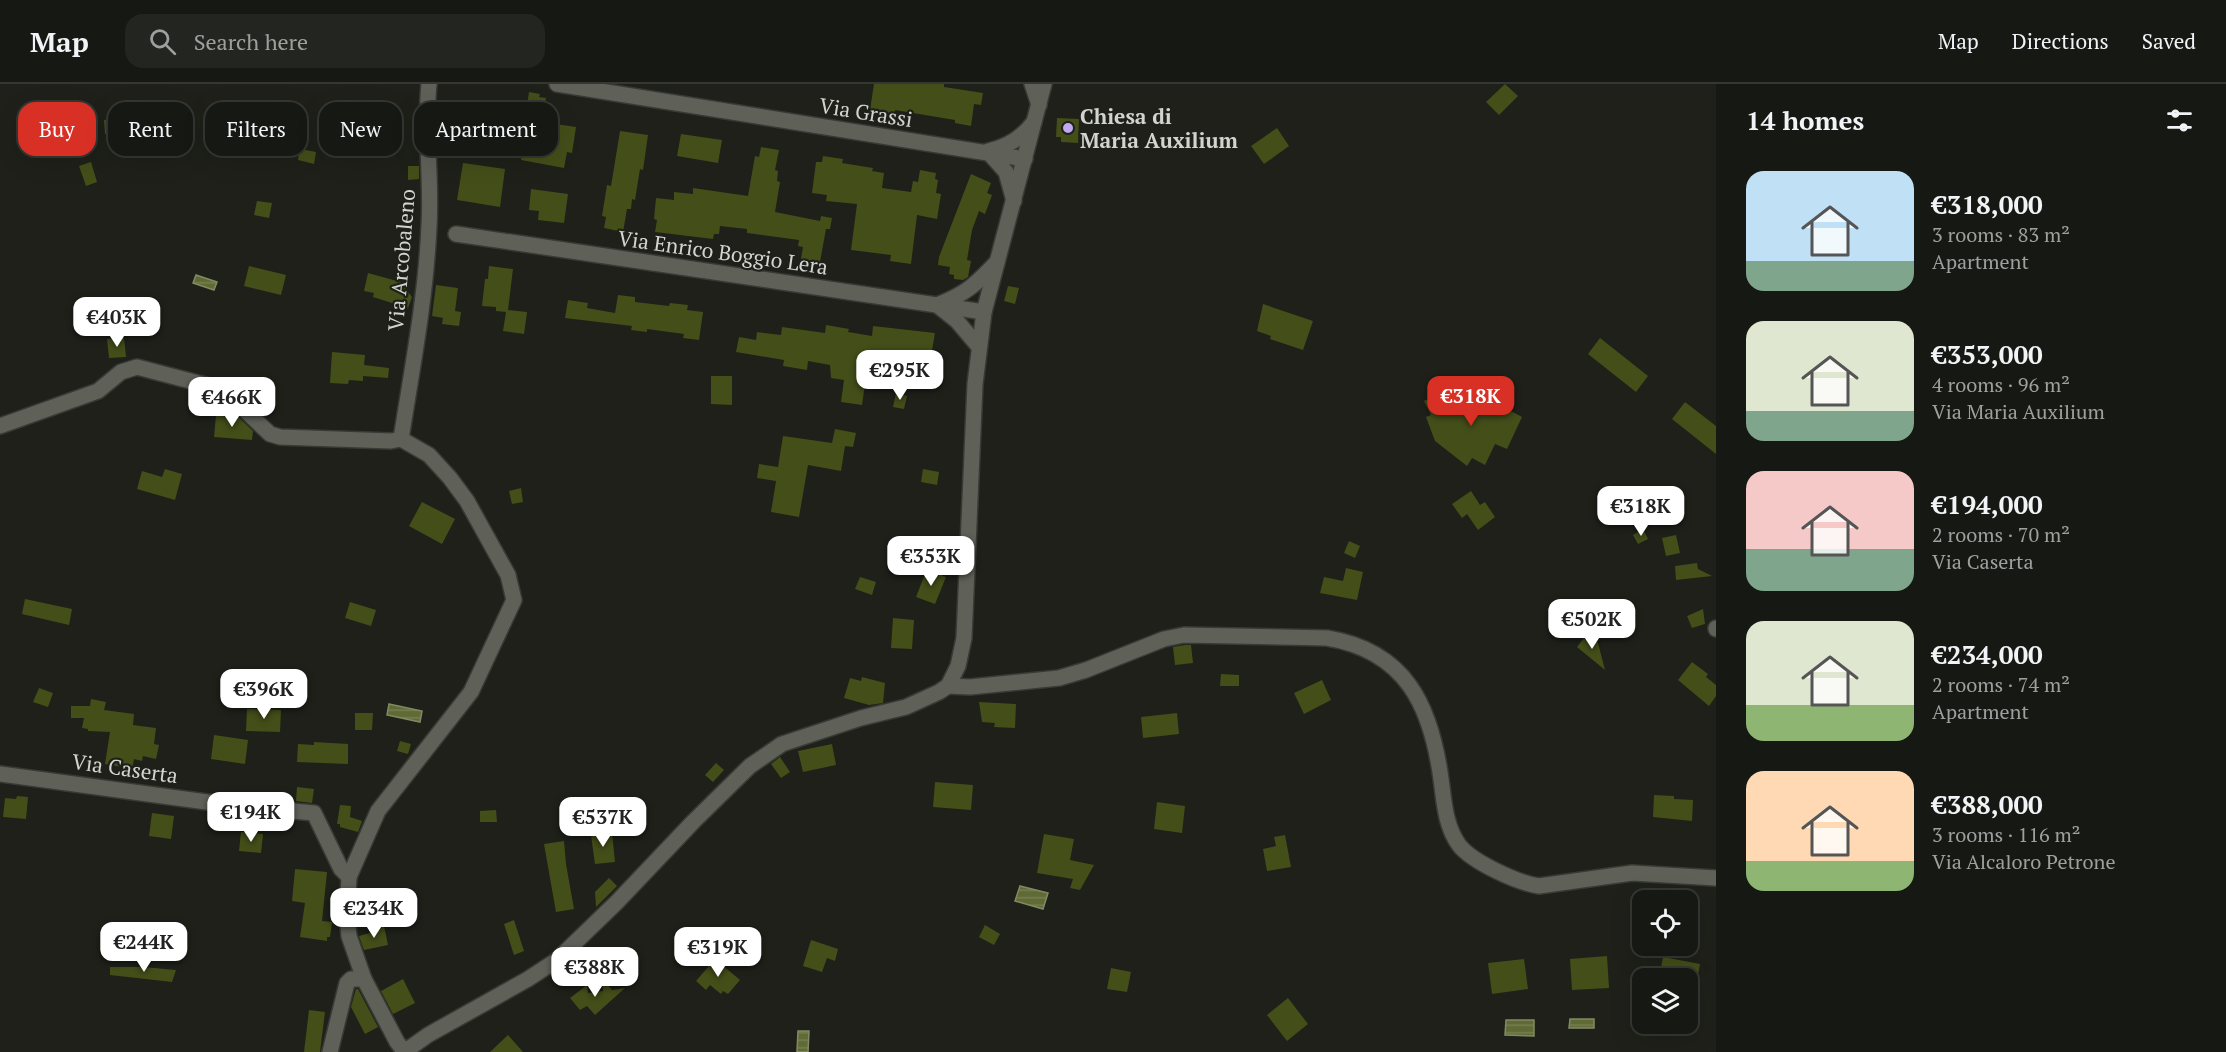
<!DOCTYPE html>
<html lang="en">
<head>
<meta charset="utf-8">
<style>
	:root { --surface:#161813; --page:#232521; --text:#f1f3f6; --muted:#9ea0a0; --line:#353733; --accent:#d93025 }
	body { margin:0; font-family:"PT Serif",serif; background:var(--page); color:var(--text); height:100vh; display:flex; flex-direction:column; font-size:22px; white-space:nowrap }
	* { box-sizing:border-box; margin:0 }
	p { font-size:20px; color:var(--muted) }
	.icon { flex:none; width:33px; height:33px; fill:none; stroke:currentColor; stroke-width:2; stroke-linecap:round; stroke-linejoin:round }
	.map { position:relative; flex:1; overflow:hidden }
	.details { display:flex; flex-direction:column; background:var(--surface); width:510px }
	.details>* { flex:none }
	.top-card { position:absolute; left:18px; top:18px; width:570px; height:54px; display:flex; gap:12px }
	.tools { position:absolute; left:1632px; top:806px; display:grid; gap:12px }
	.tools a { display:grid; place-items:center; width:66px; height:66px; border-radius:12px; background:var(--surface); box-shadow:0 6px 24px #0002,0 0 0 2px var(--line); font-size:30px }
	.price { position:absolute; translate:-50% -51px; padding:0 14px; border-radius:12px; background:#fff; color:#222; font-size:20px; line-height:39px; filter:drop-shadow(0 2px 3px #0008) }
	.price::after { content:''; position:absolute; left:50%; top:36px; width:18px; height:14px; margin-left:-9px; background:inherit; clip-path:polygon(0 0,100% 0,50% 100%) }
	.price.selected { background:var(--accent); color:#fff }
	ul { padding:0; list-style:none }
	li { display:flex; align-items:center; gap:18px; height:150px; padding:0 30px }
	li span { display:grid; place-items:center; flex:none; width:168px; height:120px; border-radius:18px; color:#555 }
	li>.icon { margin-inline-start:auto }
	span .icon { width:72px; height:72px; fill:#fffc; stroke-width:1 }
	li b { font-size:26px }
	h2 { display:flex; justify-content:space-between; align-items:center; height:72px; padding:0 30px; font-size:26px }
	.chip { padding:0 21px; border-radius:18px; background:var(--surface); box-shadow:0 6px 24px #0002,0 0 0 2px var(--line); font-size:21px; line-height:54px }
	.chip.selected { background:var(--accent); color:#fff }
	header { display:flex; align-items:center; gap:36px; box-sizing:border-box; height:84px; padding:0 30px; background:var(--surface); border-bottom:2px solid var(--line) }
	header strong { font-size:28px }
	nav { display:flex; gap:33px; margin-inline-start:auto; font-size:21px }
	.search { width:420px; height:54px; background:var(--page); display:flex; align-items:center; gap:15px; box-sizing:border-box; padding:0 21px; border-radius:18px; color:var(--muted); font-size:22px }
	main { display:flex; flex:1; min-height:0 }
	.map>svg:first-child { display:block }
</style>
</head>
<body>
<header>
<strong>Map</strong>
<div class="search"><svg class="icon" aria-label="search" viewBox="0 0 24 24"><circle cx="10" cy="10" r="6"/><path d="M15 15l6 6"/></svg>Search here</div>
<nav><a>Map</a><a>Directions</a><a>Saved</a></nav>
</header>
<main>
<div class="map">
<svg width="1716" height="968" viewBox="0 0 1716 968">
	<defs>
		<pattern id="water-rules" width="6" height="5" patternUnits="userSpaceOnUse" patternTransform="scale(1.5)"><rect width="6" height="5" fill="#5f6a35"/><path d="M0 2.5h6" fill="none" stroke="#757e51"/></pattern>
	</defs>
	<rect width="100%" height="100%" fill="#1e2019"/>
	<g fill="url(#water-rules)" stroke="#828a64" stroke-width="1.5">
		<path d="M196 191 217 198 214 206 193 199Z"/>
		<path d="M389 620 422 627 420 638 387 631Z"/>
		<path d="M1020 802 1048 809 1043 825 1015 817Z"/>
		<path d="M1570 935H1594V944H1569Z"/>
		<path d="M1506 936H1534V952L1505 951Z"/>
		<path d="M798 947H809L808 968H797Z"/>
	</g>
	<g fill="#444e19">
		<path d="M874 0H944V3L983 9 981 21 974 20 971 42 955 39V36L895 26V30L870 26Z"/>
		<path d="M1505 0 1518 12 1499 31 1486 18Z"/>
		<path d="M529 8 540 10 539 13 546 14 542 38 576 43 572 69 567 68 564 84 521 76 524 61 511 58 517 20 527 21Z"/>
		<path d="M461 23 484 27 478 58 455 54Z"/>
		<path d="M116 34 118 48 105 50 104 36Z"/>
		<path d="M1057 34 1079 35 1078 59 1061 58V53H1056Z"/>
		<path d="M1277 44 1289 62 1264 80 1251 62Z"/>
		<path d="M620 47 648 51 643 86 640 85 635 116 632 115 631 125H627L623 148 604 144 606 133 602 132 607 101 611 102Z"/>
		<path d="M681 50 722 56 718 79 677 72Z"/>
		<path d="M761 63 779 66 775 86 778 87 777 97 780 98 775 128 820 137 821 132 832 134 830 145H826L820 178 801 175 803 163 798 162 799 156 747 149V145L720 142 719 150H714L713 155 655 148 657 136 654 135 656 114 674 116V108L693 110V104L748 112 755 72 759 73Z"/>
		<path d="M300 65 316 68 314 80 298 76Z"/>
		<path d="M823 72 843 75 842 79 873 84 872 87 884 89 882 104 911 108 913 97 918 98 920 86 936 89 935 95 938 96 936 109 941 110 937 135 917 131 911 180 890 177 891 171 851 166 857 120 826 117 827 111 812 109 816 78H822Z"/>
		<path d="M91 78 97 98 86 102 79 82Z"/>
		<path d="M463 79 505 85 500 123 457 116Z"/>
		<path d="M408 82H419V95L408 96Z"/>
		<path d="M971 90 991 99 987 109 992 111 985 130 979 127 972 146 967 176 971 177 968 193 963 196 954 195V191L949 190 950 183 938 181 939 173Z"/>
		<path d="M531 105 568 110 564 139 538 136 539 127 529 126Z"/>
		<path d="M257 117 272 119 269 134 254 131Z"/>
		<path d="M249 182 286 191 281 211 244 202Z"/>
		<path d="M489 182 513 185 508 226 527 228 524 250 503 247 506 228 496 227V223L482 222 485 195H488Z"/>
		<path d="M368 189 408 200 405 204 412 213 408 224 373 213 374 209 364 207Z"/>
		<path d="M436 201 458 204 455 227 461 228 459 242 442 240 443 234 432 232Z"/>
		<path d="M1008 202 1019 204 1015 220 1004 217Z"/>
		<path d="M618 211 635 213V218L669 222 670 219 688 221 687 226 703 228 699 256 683 254 684 250 647 245V248L631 246 632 242 565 234 568 216 588 219 587 224 615 229Z"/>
		<path d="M1263 220 1313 237 1303 266 1270 255 1271 252 1257 247Z"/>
		<path d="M99 222 115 223 116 237 100 238Z"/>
		<path d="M826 241 849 245 848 248 872 252 873 242 935 249 931 272 922 271V275L893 270 888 296 866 293 862 321 841 318 844 296 831 294 830 281 808 277 807 286 783 282 784 276 736 268 739 253 756 256 757 248 781 251 782 243 825 249Z"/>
		<path d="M124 254 126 273 109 274 107 255Z"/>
		<path d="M1600 254 1648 292 1636 308 1588 270Z"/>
		<path d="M332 268 365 271 364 281 389 284 388 294 363 292V297L349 296 348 300 330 299Z"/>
		<path d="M711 292H732V321L711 320Z"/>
		<path d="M896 309 907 312 904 325 893 323Z"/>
		<path d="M1441 309 1447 317 1456 313 1465 330 1483 312 1522 333 1507 365 1495 360 1485 381 1472 374 1467 382 1435 357 1426 333 1431 331 1424 317Z"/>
		<path d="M1685 318 1716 342V370L1672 335Z"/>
		<path d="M231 326 253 347 252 356 214 353 216 331 230 333Z"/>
		<path d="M835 345 856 349 853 363 845 362 841 387 808 381 799 433 771 428 776 397 757 394 759 380 778 383 783 352 832 359Z"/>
		<path d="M165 385 182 390 175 416 137 405 142 387 162 393Z"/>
		<path d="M923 385 939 388 937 401 921 398Z"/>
		<path d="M521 404 523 418 512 420 509 407Z"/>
		<path d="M1471 407 1480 421 1485 418 1495 433 1478 446 1467 430 1462 434 1452 420Z"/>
		<path d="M422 418 455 435 442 460 409 442Z"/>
		<path d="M1643 445 1648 455 1638 460 1633 451Z"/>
		<path d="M1676 451 1680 469 1666 472 1662 454Z"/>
		<path d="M1349 457 1360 462 1355 474 1344 469Z"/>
		<path d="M1697 479 1698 485 1712 492 1676 496 1675 482Z"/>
		<path d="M1346 484 1363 488 1357 516 1320 509 1324 493 1343 497Z"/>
		<path d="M927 485 946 493 935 520 916 513Z"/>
		<path d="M860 493 876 498 872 511 855 505Z"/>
		<path d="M25 515 72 525 69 541 22 530Z"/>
		<path d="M350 518 376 526 371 542 345 534Z"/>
		<path d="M1703 525 1705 540 1692 544 1687 532Z"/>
		<path d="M893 534 914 536 912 565 891 564Z"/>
		<path d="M1587 550 1598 559 1605 586 1577 563Z"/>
		<path d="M1185 561H1191L1193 579 1175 581 1173 563Z"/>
		<path d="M1692 578 1708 590 1706 593 1716 601V612L1709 622 1678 596Z"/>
		<path d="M1221 590 1239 591V602H1220Z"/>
		<path d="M862 593 885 599 883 619 869 621 844 614 850 594 861 597Z"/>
		<path d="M1322 596 1331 616 1304 630 1294 609Z"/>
		<path d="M39 604 53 609 48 623 33 618Z"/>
		<path d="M91 615 106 618 104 626 134 630 133 641 156 644 154 660 159 661 156 675 143 672 142 677 134 675 132 685 105 680 110 648 88 647V645L82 644 84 634H71V622H90Z"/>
		<path d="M979 618 1016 620 1015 644 994 643 995 639 982 638Z"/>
		<path d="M247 625 281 626 280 648 246 647Z"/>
		<path d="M355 629H373L372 646H355Z"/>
		<path d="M1177 629 1179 650 1143 654 1141 633Z"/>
		<path d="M214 651 248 656 245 680 211 675Z"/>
		<path d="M400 657 411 660 408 670 397 667Z"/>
		<path d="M314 658 348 660V680L297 678 298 660 314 661Z"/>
		<path d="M832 660 836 681 803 688 798 667Z"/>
		<path d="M780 673 790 688 781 694 771 680Z"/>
		<path d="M716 679 724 686 713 698 705 691Z"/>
		<path d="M935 698 973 701 971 726 933 723Z"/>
		<path d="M297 703 314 705 312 719 296 717Z"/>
		<path d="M1654 711 1674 712V715L1693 716 1692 737 1653 733Z"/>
		<path d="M17 712 28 713 26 735 3 733 5 714 16 715Z"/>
		<path d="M1157 718 1185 722 1182 749 1154 745Z"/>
		<path d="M340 721 351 722 350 733 362 737 358 748 340 743V740H337Z"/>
		<path d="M496 726 497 738H480V727Z"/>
		<path d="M152 729 174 732 171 755 149 752Z"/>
		<path d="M241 748 263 750 261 769 239 767Z"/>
		<path d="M612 749 615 778 595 780 591 751Z"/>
		<path d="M1044 750 1074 755 1070 776 1094 781 1080 806 1070 804 1073 795 1037 789Z"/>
		<path d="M1285 751 1291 783 1267 787 1263 765 1276 762 1274 753Z"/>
		<path d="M564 757 566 780 574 825 556 828 544 760Z"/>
		<path d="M295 785 327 788 322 837 332 838 330 853H327V857L300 853 305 819 292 817Z"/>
		<path d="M609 794 617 802 596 823 595 808Z"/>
		<path d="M514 836 524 867 514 871 504 840Z"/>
		<path d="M985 841 1000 850 994 861 979 853Z"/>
		<path d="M384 842 388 861 364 866 359 852 370 849 369 846Z"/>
		<path d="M811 856 838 865 835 877 827 874 822 888 803 882Z"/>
		<path d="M1607 872 1609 904 1572 906 1570 875Z"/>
		<path d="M1663 873 1700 880 1693 918H1688V894H1659Z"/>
		<path d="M715 875 740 896 728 910 723 907 721 910 710 901 706 906 696 897Z"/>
		<path d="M1524 875 1528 905 1492 910 1488 879Z"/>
		<path d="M110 883H143L176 886 172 898 110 891Z"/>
		<path d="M1111 884 1131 888 1127 908 1107 905Z"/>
		<path d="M602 894 612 906 625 904 595 931 587 922 580 926 570 914 587 901 588 909 603 907Z"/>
		<path d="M403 895 415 919 393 930 381 907Z"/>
		<path d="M356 905H358L378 943 365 950 351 923Z"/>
		<path d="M1288 914 1308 940 1287 957 1267 931Z"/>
		<path d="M309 926 325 928 320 968H304Z"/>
		<path d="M508 951 523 968H490Z"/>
	</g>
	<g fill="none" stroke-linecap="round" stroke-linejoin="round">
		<g stroke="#393a36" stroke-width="18">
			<g id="minor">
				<path d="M557 0 1025 75"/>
				<path d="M1032 0 1039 21"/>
				<path d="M988 67C1008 63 1022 54 1034 38"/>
				<path d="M990 70 1006 88 1014 117"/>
				<path d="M456 150 984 228"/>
				<path d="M979 263 957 237 937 221C967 209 975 201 997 178"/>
				<path d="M0 342 98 307 121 288 137 283 217 304 231 313 270 350 280 353 391 357 401 355 429 371 450 394 467 417 508 491 514 516 471 608 378 727 349 793 347 832 349 852 364 895 397 958 404 967"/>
				<path d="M401 355C412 285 426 213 429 142 432 94 424 47 429 0"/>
				<path d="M1716 544V545"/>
				<path d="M948 602 970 603 1059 594 1086 586 1164 555 1184 551 1327 554C1406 567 1431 622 1441 695 1444 716 1445 742 1459 761 1472 778 1518 799 1539 802L1632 789 1716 794"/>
				<path d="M0 690 229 721 314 729 341 785 349 793"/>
				<path d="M330 968 347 899 351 895H364"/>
			</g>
		</g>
		<g stroke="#393a36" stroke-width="18">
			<path id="tertiary" d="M404 968 428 951 528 895 557 876 617 818 693 738 750 682 782 660 861 634 906 623 939 608 948 602 958 582 964 554 975 300 984 228 1044 0"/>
		</g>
		<use href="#minor" stroke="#5f6159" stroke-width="15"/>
		<use href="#tertiary" stroke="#5f6159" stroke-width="15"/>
	</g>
	<circle fill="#c1a8f3" stroke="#1e2019" stroke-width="2" cx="1068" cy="44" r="6"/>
	<g text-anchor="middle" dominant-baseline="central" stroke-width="4.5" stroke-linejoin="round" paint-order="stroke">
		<g font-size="21" fill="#d3d4d0" stroke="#1e2019">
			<text transform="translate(866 28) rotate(9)">Via Grassi</text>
			<text transform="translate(723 168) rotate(8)">Via Enrico Boggio Lera</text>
			<text transform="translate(401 176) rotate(-85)">Via Arcobaleno</text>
			<text transform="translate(125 684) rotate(8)">Via Caserta</text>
		</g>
		<g font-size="21" font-weight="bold" fill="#d3d4d0" stroke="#1e2019" text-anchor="start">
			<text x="1080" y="32">Chiesa di<tspan x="1080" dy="24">Maria Auxilium</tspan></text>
		</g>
	</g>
</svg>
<div class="tools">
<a><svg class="icon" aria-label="locate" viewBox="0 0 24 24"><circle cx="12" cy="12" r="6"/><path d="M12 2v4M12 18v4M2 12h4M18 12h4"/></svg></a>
<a><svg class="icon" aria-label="layers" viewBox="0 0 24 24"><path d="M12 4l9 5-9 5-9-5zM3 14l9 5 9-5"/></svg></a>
</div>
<b class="price" style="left:117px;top:264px">€403K</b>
<b class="price" style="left:900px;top:317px">€295K</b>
<b class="price selected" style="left:1471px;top:343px">€318K</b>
<b class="price" style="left:232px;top:344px">€466K</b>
<b class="price" style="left:1641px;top:453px">€318K</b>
<b class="price" style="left:931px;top:503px">€353K</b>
<b class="price" style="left:1592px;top:566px">€502K</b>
<b class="price" style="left:264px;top:636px">€396K</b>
<b class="price" style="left:251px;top:759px">€194K</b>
<b class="price" style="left:603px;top:764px">€537K</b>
<b class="price" style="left:374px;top:855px">€234K</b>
<b class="price" style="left:144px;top:889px">€244K</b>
<b class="price" style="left:718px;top:894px">€319K</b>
<b class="price" style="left:595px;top:914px">€388K</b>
<div class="top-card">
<a class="chip selected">Buy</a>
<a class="chip">Rent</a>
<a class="chip">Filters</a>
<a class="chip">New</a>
<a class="chip">Apartment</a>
</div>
</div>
<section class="details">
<h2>14 homes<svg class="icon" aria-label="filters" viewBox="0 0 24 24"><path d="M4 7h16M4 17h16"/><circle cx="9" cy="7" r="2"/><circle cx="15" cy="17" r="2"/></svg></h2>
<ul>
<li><span style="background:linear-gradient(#bfe0f5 75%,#7fa58c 0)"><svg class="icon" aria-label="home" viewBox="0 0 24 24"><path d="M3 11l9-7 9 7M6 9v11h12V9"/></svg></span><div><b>€318,000</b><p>3 rooms · 83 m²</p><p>Apartment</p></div></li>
<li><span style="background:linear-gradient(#dfe7d0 75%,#7fa58c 0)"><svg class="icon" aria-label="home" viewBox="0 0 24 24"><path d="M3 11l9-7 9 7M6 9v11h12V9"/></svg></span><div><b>€353,000</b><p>4 rooms · 96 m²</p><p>Via Maria Auxilium</p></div></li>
<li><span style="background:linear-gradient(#f6c9c9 65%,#7fa58c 0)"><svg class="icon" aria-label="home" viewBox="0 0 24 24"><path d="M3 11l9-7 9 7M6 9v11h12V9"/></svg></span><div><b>€194,000</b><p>2 rooms · 70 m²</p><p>Via Caserta</p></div></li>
<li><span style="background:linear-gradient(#dfe7d0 70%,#8fb573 0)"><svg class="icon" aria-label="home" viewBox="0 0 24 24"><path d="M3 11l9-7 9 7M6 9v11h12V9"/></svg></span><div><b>€234,000</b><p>2 rooms · 74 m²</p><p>Apartment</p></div></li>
<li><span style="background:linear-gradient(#ffd9b3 75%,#8fb573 0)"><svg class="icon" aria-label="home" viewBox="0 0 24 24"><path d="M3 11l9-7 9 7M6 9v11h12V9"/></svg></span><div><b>€388,000</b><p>3 rooms · 116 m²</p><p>Via Alcaloro Petrone</p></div></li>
</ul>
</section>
</main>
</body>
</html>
